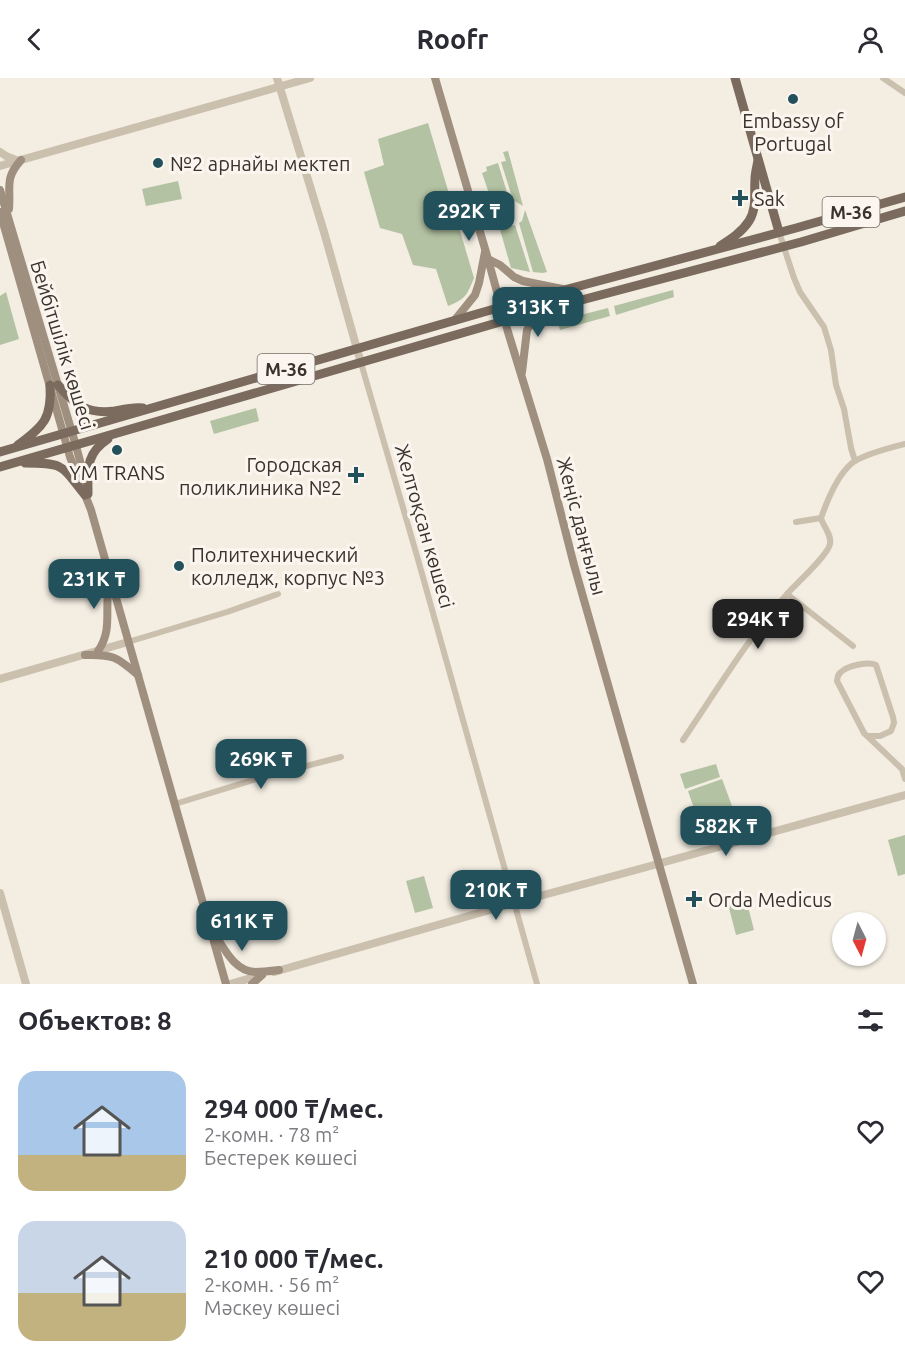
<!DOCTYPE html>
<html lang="ru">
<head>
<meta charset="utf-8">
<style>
	:root { --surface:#fff; --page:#f2f2f3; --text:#2b2b33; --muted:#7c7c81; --accent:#22505b }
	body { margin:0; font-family:Ubuntu,sans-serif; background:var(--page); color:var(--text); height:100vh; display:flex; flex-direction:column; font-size:22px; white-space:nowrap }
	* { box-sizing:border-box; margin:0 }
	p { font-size:20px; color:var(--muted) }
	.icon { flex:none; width:33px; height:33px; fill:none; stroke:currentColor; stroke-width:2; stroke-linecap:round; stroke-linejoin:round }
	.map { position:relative; height:906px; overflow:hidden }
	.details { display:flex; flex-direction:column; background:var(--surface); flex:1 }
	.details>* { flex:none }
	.needle { width:39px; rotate:174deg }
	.controls { position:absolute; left:832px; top:834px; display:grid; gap:12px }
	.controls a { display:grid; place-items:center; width:54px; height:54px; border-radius:50%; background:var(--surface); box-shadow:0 2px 4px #0004; font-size:30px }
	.price { position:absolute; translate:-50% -51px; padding:0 14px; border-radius:12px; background:var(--accent); color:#fff; font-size:20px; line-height:39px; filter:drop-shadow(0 2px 3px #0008) }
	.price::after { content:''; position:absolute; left:50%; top:36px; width:18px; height:14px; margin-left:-9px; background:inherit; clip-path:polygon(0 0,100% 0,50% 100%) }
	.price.selected { background:#222; color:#fff }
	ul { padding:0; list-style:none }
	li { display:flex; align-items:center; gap:18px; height:150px; padding:0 18px }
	li span { display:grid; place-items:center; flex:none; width:168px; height:120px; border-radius:18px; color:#555 }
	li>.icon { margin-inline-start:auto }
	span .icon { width:72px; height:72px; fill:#fffc; stroke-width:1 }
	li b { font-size:26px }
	h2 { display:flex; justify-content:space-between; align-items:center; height:72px; padding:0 18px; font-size:26px }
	header { display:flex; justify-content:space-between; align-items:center; height:78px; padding:0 18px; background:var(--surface); font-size:27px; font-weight:700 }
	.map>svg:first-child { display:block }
</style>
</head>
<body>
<header><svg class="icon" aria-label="back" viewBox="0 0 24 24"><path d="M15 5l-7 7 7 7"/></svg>Roofr<svg class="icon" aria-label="person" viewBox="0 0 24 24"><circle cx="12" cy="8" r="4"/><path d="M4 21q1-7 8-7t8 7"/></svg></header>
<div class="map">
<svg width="905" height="906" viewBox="0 0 905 906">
	<rect width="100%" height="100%" fill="#f3ede2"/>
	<g fill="#b3c2a2">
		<path d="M428 45 474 200C467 217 466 221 448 228L436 191 413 187 402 156 380 150 364 94 384 87 378 61Z"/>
		<path d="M508 73 523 128 513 122 501 84 506 83 503 74Z"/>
		<path d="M498 85 509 121 500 124 494 130 482 95 487 93 486 89Z"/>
		<path d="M178 103 182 121 146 128 142 111Z"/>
		<path d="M525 132 547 194 543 195 533 194 519 145 522 143Z"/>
		<path d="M515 147 530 194 511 190 499 148 503 149Z"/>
		<path d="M673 212 674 219 616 237 614 228Z"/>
		<path d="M6 214 19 261 0 267V218Z"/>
		<path d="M608 230 610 238 560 252 557 243Z"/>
		<path d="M256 330 259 343 214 356 210 343Z"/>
		<path d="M716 686 720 699 685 711 680 696Z"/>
		<path d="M722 701 732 728 697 739 688 713Z"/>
		<path d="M905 757V796L898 798 888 762Z"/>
		<path d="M424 798 433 830 415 835 406 803Z"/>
		<path d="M745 817 754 852 736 857 727 822Z"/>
	</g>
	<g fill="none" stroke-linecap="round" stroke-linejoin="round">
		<g stroke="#cbbfae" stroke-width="6">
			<path d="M883 0 905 15"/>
			<path d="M779 154 794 200 800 214 824 249 831 272 836 307 844 331 851 370 855 383"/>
			<path d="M361 285 417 478 537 906"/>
			<path d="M796 444 821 440"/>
			<path d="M787 516 853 568"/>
			<path d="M128 564 227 534 278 516"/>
			<path d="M869 658H880L891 653 894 645 893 639 876 587C868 583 847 588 841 594 837 597 838 598 837 603L864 655 902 691 905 701"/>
			<path d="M683 662C717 612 748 560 788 515 797 505 828 477 830 466 832 457 823 448 821 440 827 423 837 398 851 386 860 378 893 369 905 366"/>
			<path d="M175 726 256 701 341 679"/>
		</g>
		<g stroke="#cbbfae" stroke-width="8">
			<path d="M277 0 324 154 361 285"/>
			<path d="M0 74 6 78 18 83"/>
			<path d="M0 88 310 0"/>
			<path d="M0 601 128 564"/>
			<path d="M0 815 26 906"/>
			<path d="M274 894 514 825 643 790 905 717"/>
			<path d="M230 906 262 897"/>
		</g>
		<g stroke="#9f8f7f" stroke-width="8">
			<path d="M435 0 488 181 508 254 547 381 574 487 693 906"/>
			<path d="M0 112 76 368 86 405"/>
			<path d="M9 131C11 109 4 101 21 82"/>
			<path d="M0 134 70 379 91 432 226 906"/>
			<path d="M488 181 500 187 514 199 523 203 567 212"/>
			<path d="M454 243 475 217 479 205 485 174"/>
			<path d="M522 294 527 252 530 247 560 229"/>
			<path d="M98 573C114 551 103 528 110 502"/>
			<path d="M85 577C113 576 117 579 138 597"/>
			<path d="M214 855C224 870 234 893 255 894 263 894 271 893 279 892"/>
			<path d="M252 906 262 897"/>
		</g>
		<g stroke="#7b6b5e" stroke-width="9">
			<path d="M735 0 779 154"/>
			<path d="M720 168C731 161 742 154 749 143 757 131 754 115 755 101 755 95 757 89 758 82"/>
			<path d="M58 307C74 326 88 337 115 333 125 331 133 329 143 330"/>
			<path d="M18 367C44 348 52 340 50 307"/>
			<path d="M0 374 501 229 796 150 905 119"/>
			<path d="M25 385C65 385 61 387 85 417"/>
			<path d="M0 389 521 238 801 164 905 133"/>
			<path d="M88 416C88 392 85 376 108 361"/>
		</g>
	</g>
	<g fill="#22505b" stroke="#faf6ef" stroke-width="2">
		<circle cx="793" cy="21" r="6"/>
		<circle cx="158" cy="85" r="6"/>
		<path d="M737 111h6v6h6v6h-6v6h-6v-6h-6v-6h6z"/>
		<circle cx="117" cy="372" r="6"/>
		<path d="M353 388h6v6h6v6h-6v6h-6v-6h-6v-6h6z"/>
		<circle cx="179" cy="488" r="6"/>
		<path d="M691 812h6v6h6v6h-6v6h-6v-6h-6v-6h6z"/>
	</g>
	<g text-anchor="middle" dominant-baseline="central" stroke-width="6" stroke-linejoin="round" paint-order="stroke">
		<g fill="#faf6ef" stroke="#746d66" stroke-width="1.5">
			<rect x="822.5" y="119" width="57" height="30" rx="4.5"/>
			<rect x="257.5" y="276" width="57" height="30" rx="4.5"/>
		</g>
		<g font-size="18" font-weight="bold" fill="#3a322c">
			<text x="851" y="134">M-36</text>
			<text x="286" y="291">M-36</text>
		</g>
		<g font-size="20" fill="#3a322c" stroke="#faf6ef" text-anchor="start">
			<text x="793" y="42" text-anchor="middle">Embassy of<tspan x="793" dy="23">Portugal</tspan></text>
			<text x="170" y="85">№2 арнайы мектеп</text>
			<text x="754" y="120">Sak</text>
			<text x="342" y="386" text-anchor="end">Городская<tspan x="342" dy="23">поликлиника №2</tspan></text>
			<text x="117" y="394" text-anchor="middle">YM TRANS</text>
			<text x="191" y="476">Политехнический<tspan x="191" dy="23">колледж, корпус №3</tspan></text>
			<text x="708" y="821">Orda Medicus</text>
		</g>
		<g font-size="20" fill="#3a322c" stroke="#faf6ef">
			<text transform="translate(63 267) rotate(73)">Бейбітшілік көшесі</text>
			<text transform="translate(425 448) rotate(74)">Желтоқсан көшесі</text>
			<text transform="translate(582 448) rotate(75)">Жеңіс даңғылы</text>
		</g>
	</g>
</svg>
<div class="controls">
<a><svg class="needle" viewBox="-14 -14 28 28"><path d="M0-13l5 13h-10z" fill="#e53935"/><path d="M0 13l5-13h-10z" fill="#7c7c81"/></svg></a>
</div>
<b class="price" style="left:469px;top:164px">292K ₸</b>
<b class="price" style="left:538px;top:260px">313K ₸</b>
<b class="price" style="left:94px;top:532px">231K ₸</b>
<b class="price selected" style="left:758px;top:572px">294K ₸</b>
<b class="price" style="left:261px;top:712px">269K ₸</b>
<b class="price" style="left:726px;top:779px">582K ₸</b>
<b class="price" style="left:496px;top:843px">210K ₸</b>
<b class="price" style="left:242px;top:874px">611K ₸</b>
</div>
<section class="details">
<h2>Объектов: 8<svg class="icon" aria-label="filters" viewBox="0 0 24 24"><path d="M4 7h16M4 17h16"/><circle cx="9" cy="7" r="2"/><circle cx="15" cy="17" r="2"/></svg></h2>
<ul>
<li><span style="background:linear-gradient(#a9c7e8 70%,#c2b280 0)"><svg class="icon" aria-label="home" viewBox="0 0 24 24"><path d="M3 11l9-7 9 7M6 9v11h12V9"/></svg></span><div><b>294 000 ₸/мес.</b><p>2-комн. · 78 m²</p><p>Бестерек көшесі</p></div><svg class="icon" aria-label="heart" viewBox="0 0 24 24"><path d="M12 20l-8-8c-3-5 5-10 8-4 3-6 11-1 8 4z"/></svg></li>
<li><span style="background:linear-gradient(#c9d6e8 60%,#c2b280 0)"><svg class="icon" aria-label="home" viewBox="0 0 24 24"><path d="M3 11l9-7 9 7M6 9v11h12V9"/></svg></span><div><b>210 000 ₸/мес.</b><p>2-комн. · 56 m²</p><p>Мәскеу көшесі</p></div><svg class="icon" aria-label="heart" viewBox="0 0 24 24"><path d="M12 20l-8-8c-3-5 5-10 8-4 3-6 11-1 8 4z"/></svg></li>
</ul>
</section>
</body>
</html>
